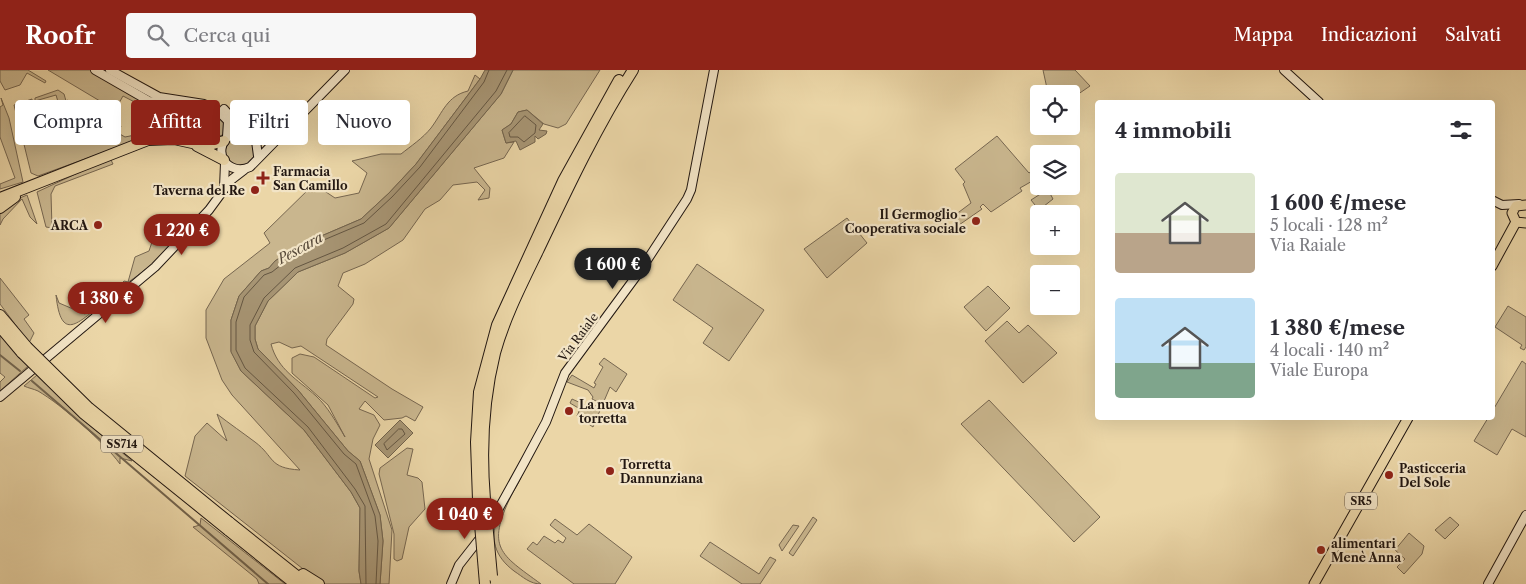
<!DOCTYPE html>
<html lang="it">
<head>
<meta charset="utf-8">
<style>
	:root { --surface:#fff; --page:#f7f7f7; --text:#2b2b33; --muted:#7c7c81; --accent:#8f2418 }
	body { margin:0; font-family:"Libre Caslon Text",serif; background:var(--page); color:var(--text); height:100vh; display:flex; flex-direction:column; font-size:19px; white-space:nowrap }
	* { box-sizing:border-box; margin:0 }
	p { font-size:16px; color:var(--muted) }
	.icon { flex:none; width:28px; height:28px; fill:none; stroke:currentColor; stroke-width:2; stroke-linecap:round; stroke-linejoin:round }
	.map { position:relative; flex:1; overflow:hidden }
	.drawer { position:absolute; left:1095px; top:30px; width:400px; height:320px; display:flex; flex-direction:column; background:var(--surface); border-radius:5px; box-shadow:0 5px 20px #0002 }
	.drawer>* { flex:none }
	.banner { position:absolute; left:15px; top:30px; width:475px; height:45px; display:flex; gap:10px }
	.fabs { position:absolute; left:1030px; top:15px; display:grid; gap:10px }
	.fabs a { display:grid; place-items:center; width:50px; height:50px; border-radius:5px; background:var(--surface); box-shadow:0 5px 20px #0002; font-size:25px }
	.price { position:absolute; translate:-50% -42px; padding:0 11px; border-radius:18px; background:var(--accent); color:#fff; font-size:16px; line-height:32px; filter:drop-shadow(0 1px 2px #0008) }
	.price::after { content:''; position:absolute; left:50%; top:30px; width:15px; height:11px; margin-left:-8px; background:inherit; clip-path:polygon(0 0,100% 0,50% 100%) }
	.price.selected { background:#222; color:#fff }
	ul { padding:0; list-style:none }
	li { display:flex; align-items:center; gap:15px; height:125px; padding:0 20px }
	li span { display:grid; place-items:center; flex:none; width:140px; height:100px; border-radius:5px; color:#555 }
	li>.icon { margin-inline-start:auto }
	span .icon { width:60px; height:60px; fill:#fffc; stroke-width:1 }
	li b { font-size:21px }
	h2 { display:flex; justify-content:space-between; align-items:center; height:60px; padding:0 20px; font-size:21px }
	.pill { padding:0 18px; border-radius:5px; background:var(--surface); box-shadow:0 5px 20px #0002; font-size:18px; line-height:45px }
	.pill.selected { background:var(--accent); color:#fff }
	header { display:flex; align-items:center; gap:30px; box-sizing:border-box; height:70px; padding:0 25px; background:var(--accent); color:#fff }
	header strong { font-size:24px }
	nav { display:flex; gap:28px; margin-inline-start:auto; font-size:18px }
	.search { width:350px; height:45px; background:var(--page); display:flex; align-items:center; gap:12px; box-sizing:border-box; padding:0 18px; border-radius:5px; color:var(--muted); font-size:19px }
	.map>svg:first-child { display:block }
</style>
</head>
<body>
<header>
<strong>Roofr</strong>
<div class="search"><svg class="icon" aria-label="search" viewBox="0 0 24 24"><circle cx="10" cy="10" r="6"/><path d="M15 15l6 6"/></svg>Cerca qui</div>
<nav><a>Mappa</a><a>Indicazioni</a><a>Salvati</a></nav>
</header>
<div class="map">
<svg width="1526" height="514" viewBox="0 0 1526 514">
	<rect width="100%" height="100%" fill="#ebd6a7"/>
	<filter id="stains"><feTurbulence type="fractalNoise" baseFrequency=".004" numOctaves="4"/><feColorMatrix values="0 0 0 0 .2 0 0 0 0 .09 0 0 0 0 .02 0 0 0 .5 -.17"/></filter>
	<radialGradient id="worn" r=".72"><stop offset=".6" stop-color="#630" stop-opacity="0"/><stop offset="1" stop-color="#630" stop-opacity=".3"/></radialGradient>
	<g fill="#c9b68e" stroke="#766650" fill-rule="evenodd">
		<path d="M0 0H28L46 11 45 13 27 3 20 15 5 20 0 11Z"/>
		<path d="M48 0H90L148 34V39L152 40 155 36 215 43 226 53 224 64 207 73 178 64H154L38 106 31 103 20 58 30 52 34 63 41 61 37 50 55 44 59 56 65 55 56 25 35 31V28L58 20 64 24C70 44 73 66 95 73 76 61 73 52 67 30L79 36 83 32 121 56 118 63 125 67 135 65 148 39 123 26 115 40Z"/>
		<path d="M513 0H600L566 54 558 58 544 54 527 40 518 42 511 54 502 60 506 73 514 72 504 88 474 98 490 118 489 128 478 130 485 120 477 112 453 115 440 130 425 139 403 170 365 194 343 203 338 216 354 229 353 234 327 269 326 275 392 319 423 337 415 351 406 346 402 348 384 350 365 331 359 339 374 345 380 355 373 369 369 389 392 460 389 514H380L383 471 380 445 360 391 348 381 298 320 258 279 255 269V256L268 231 298 202 345 183 389 158 501 24ZM279 272 292 278 301 276 378 327 375 328 314 287 300 284 292 288V303L328 335 345 367C336 352 328 337 316 326 297 309 278 300 271 274Z"/>
		<path d="M1043 0H1075L1090 16 1074 27 1069 16 1048 23Z"/>
		<path d="M475 5 480 9 416 94 389 123 361 149 298 176 275 191 269 198 261 201 239 226 231 250V281L241 301 304 360 351 422 360 438 359 501 361 514H325L317 510 185 406 195 366 207 353 227 371 217 344C230 354 243 363 255 372 275 387 268 398 300 400L232 325 222 310 206 268V240L224 209 270 173 264 163 314 114 335 128 359 123 367 103 352 91 381 84H401C411 76 423 68 431 58 443 42 447 26 468 21Z"/>
		<path d="M1 28 9 48 23 112 0 119V114L15 108 0 67V37L3 35Z"/>
		<path d="M32 29V32L23 35 27 48 22 49 17 47 14 35Z"/>
		<path d="M997 66 1029 103 1039 96V116H1046L1053 129 1039 140 1031 130 1042 123 1034 110 1020 118 1022 121 991 142 983 134 980 137 982 139 959 155 955 145 971 133 963 114 965 112 955 99Z"/>
		<circle cx="240" cy="81" r="15"/>
		<path d="M110 88 113 94 55 116 51 124 52 158 46 157 37 122Z"/>
		<path d="M27 125 37 154 30 147 22 129 3 149 0 155V143L15 130Z"/>
		<path d="M847 148 867 173 827 208 804 179Z"/>
		<path d="M176 164C174 166 173 170 171 174 163 188 130 212 116 220L124 211 128 212 135 187 149 181 154 166Z"/>
		<path d="M697 194 764 240 729 291 703 273 713 258 673 230Z"/>
		<path d="M0 208 29 245 24 249 34 263 29 273 0 234Z"/>
		<path d="M988 216 1010 238 986 261 964 237Z"/>
		<path d="M56 225 59 233 85 244 102 231 103 233C78 253 61 273 56 225Z"/>
		<path d="M1508 236 1526 247V277L1524 280 1520 278 1522 275 1495 257Z"/>
		<path d="M1007 251 1019 263 1028 255 1057 283 1023 313 985 271Z"/>
		<path d="M0 265 28 296 0 321V312L5 307 0 303Z"/>
		<path d="M604 288 627 304 616 322 610 317 593 357 577 346 580 339 570 333 572 329 594 339 598 332 592 329 593 327 588 320 567 312 572 305 594 318 596 314 594 313 603 297 599 294Z"/>
		<path d="M1522 291 1526 294V367L1512 359 1497 385 1474 371 1488 348H1492L1493 340Z"/>
		<path d="M37 305 78 345 132 391 120 388V394C104 372 62 335 38 321 34 319 28 318 24 316Z"/>
		<path d="M989 330 1100 447 1074 472 961 354Z"/>
		<path d="M407 378 413 379 407 405 418 408 422 412 425 439 409 457 402 489 397 491 394 489V464L379 404 380 398Z"/>
		<path d="M524 398C523 407 515 418 511 426 486 478 500 484 541 514 530 514 523 507 514 501 473 470 505 433 524 398Z"/>
		<path d="M813 447 817 450 793 486 789 483Z"/>
		<path d="M1450 447 1459 455 1445 469 1435 460Z"/>
		<path d="M201 448 285 514H259L257 509 193 457 200 455Z"/>
		<path d="M555 449 577 465 589 454 632 487 615 514H574L527 479 533 472 537 475 544 466 555 473 558 470 563 473 566 468 550 455Z"/>
		<path d="M793 455 799 456 782 481 779 475Z"/>
		<path d="M1409 463 1424 476 1422 484 1404 504 1397 497 1405 489 1395 480Z"/>
		<path d="M710 472 759 504 770 487 776 490 760 514H742L700 486Z"/>
	</g>
	<g fill="#a79574" stroke="#72634c">
		<path d="M485 0H513L501 24 389 158 345 183 298 202 268 231 255 256V269L258 279 298 320 348 381 360 391 380 445 383 471 380 514H361L359 501 360 438 351 422 304 360 241 301 231 282V250L239 226 261 201 269 198 275 191 298 176 361 149 389 123 416 94 480 9Z"/>
		<path d="M527 40 543 54 539 60 547 61 546 64 538 69 535 66V72L520 80 516 71 506 73 502 60 511 54 518 42Z"/>
		<path d="M400 350 413 363 388 388 375 375Z"/>
	</g>
	<g fill="none" stroke-linecap="round" stroke-linejoin="round">
		<g stroke="#645642" stroke-width="1">
			<path d="M525 46 536 55 535 63 524 72 518 67H510L509 63Z"/>
			<path d="M399 359H402L405 364 387 380 384 374Z"/>
			<path d="M366 514 365 436 355 419 308 357 245 298 236 280V252L244 227 264 205 272 202 300 180 364 153 392 127 420 97 484 12 489 0"/>
			<path d="M376 514 378 471 375 446 356 394 344 384 294 323 254 282 250 270V255L264 228 295 198 343 178 386 154 496 21 507 0"/>
		</g>
		<g stroke="#72634c" stroke-width="2">
			<path d="M0 285 20 301"/>
			<path d="M32 311 268 514"/>
		</g>
		<g stroke="#221711" stroke-width="10">
			<g id="secondary">
				<path d="M95 0 149 31 219 42 228 51 227 67"/>
				<path d="M110 0 159 27 204 34"/>
				<path d="M1284 0 1319 32"/>
				<path d="M224 39 244 62"/>
				<path d="M251 65H266L291 52"/>
				<path d="M258 86 256 71 244 62 230 65C210 81 228 107 250 97L345 0"/>
				<path d="M224 118 225 93"/>
				<path d="M1492 130 1502 135 1519 134"/>
				<path d="M0 327 155 197 209 140 231 110 244 100"/>
				<path d="M451 514 459 495 488 458 524 393 546 352 565 303 640 201 687 129 691 120 714 0"/>
				<path d="M1488 514 1526 445"/>
			</g>
		</g>
		<g stroke="#221711" stroke-width="11">
			<g id="primary">
				<path d="M1526 135 1516 136 1512 143 1516 152 1526 153"/>
				<path d="M1492 196 1516 152"/>
				<path d="M1314 514 1408 348"/>
			</g>
		</g>
		<g stroke="#221711" stroke-width="12">
			<g id="highway">
				<path d="M197 76 224 90"/>
				<path d="M0 128 148 70 174 69 206 76 224 71"/>
				<path d="M0 138 15 127"/>
				<path d="M0 245 27 277"/>
				<path d="M0 257 22 283"/>
				<path d="M478 430 476 372 479 322 497 255 563 111 619 10"/>
				<path d="M485 430C481 381 483 331 495 283 505 247 522 214 538 181 567 120 596 58 633 0"/>
				<path d="M229 452 307 514"/>
				<path d="M228 460 295 514"/>
				<path d="M303 504 319 514"/>
			</g>
		</g>
		<use href="#secondary" stroke="#f2e4c6" stroke-width="8"/>
		<use href="#primary" stroke="#ebd6a7" stroke-width="9"/>
		<use href="#highway" stroke="#ebd6a7" stroke-width="10"/>
		<g stroke="#221711" stroke-width="12" stroke-linecap="butt">
			<g id="highway-bridge">
				<path d="M27 277 89 338 229 452"/>
				<path d="M22 283 83 343 228 460"/>
				<path d="M478 430 485 514"/>
				<path d="M485 430 492 506"/>
			</g>
		</g>
		<use href="#highway-bridge" stroke="#ebd6a7" stroke-width="10"/>
	</g>
	<g fill="#8f2418" stroke="#f2e4c6" stroke-width="2">
		<path d="M260.5 100.5h5v5h5v5h-5v5h-5v-5h-5v-5h5z"/>
		<circle cx="255" cy="120" r="5"/>
		<circle cx="976" cy="151" r="5"/>
		<circle cx="98" cy="155" r="5"/>
		<circle cx="569" cy="341" r="5"/>
		<circle cx="610" cy="401" r="5"/>
		<circle cx="1389" cy="405" r="5"/>
		<circle cx="1321" cy="480" r="5"/>
	</g>
	<g text-anchor="middle" dominant-baseline="central" stroke-width="4.5" stroke-linejoin="round" paint-order="stroke">
		<g fill="#f2e4c6" stroke="#605447" stroke-width="1">
			<rect x="101" y="365.5" width="42" height="17" rx="4"/>
			<rect x="1345" y="422.5" width="32" height="17" rx="4"/>
		</g>
		<g font-size="11" font-weight="bold" fill="#221711">
			<text x="122" y="374">SS714</text>
			<text x="1361" y="431">SR5</text>
		</g>
		<g font-size="12" font-weight="bold" fill="#221711" stroke="#f2e4c6" text-anchor="start">
			<text x="273" y="101">Farmacia<tspan x="273" dy="14">San Camillo</tspan></text>
			<text x="245" y="120" text-anchor="end">Taverna del Re</text>
			<text x="966" y="144" text-anchor="end">Il Germoglio -<tspan x="966" dy="14">Cooperativa sociale</tspan></text>
			<text x="88" y="155" text-anchor="end">ARCA</text>
			<text x="579" y="334">La nuova<tspan x="579" dy="14">torretta</tspan></text>
			<text x="620" y="394">Torretta<tspan x="620" dy="14">Dannunziana</tspan></text>
			<text x="1399" y="398">Pasticceria<tspan x="1399" dy="14">Del Sole</tspan></text>
			<text x="1331" y="473">alimentari<tspan x="1331" dy="14">Menè Anna</tspan></text>
		</g>
		<g font-size="12" fill="#221711" stroke="#f2e4c6">
			<text transform="translate(578 267) rotate(-53)">Via Raiale</text>
		</g>
		<g font-size="14" font-style="italic" fill="#574939" stroke="#f2e4c6">
			<text transform="translate(300 178) rotate(-29)">Pescara</text>
		</g>
	</g>
	<rect width="100%" height="100%" filter="url(#stains)"/>
	<rect width="100%" height="100%" fill="url(#worn)"/>
</svg>
<div class="fabs">
<a><svg class="icon" aria-label="locate" viewBox="0 0 24 24"><circle cx="12" cy="12" r="6"/><path d="M12 2v4M12 18v4M2 12h4M18 12h4"/></svg></a>
<a><svg class="icon" aria-label="layers" viewBox="0 0 24 24"><path d="M12 4l9 5-9 5-9-5zM3 14l9 5 9-5"/></svg></a>
<a>+</a>
<a>−</a>
</div>
<b class="price" style="left:182px;top:186px">1 220 €</b>
<b class="price selected" style="left:613px;top:220px">1 600 €</b>
<b class="price" style="left:106px;top:254px">1 380 €</b>
<b class="price" style="left:465px;top:470px">1 040 €</b>
<div class="banner">
<a class="pill">Compra</a>
<a class="pill selected">Affitta</a>
<a class="pill">Filtri</a>
<a class="pill">Nuovo</a>
</div>
<section class="drawer">
<h2>4 immobili<svg class="icon" aria-label="filters" viewBox="0 0 24 24"><path d="M4 7h16M4 17h16"/><circle cx="9" cy="7" r="2"/><circle cx="15" cy="17" r="2"/></svg></h2>
<ul>
<li><span style="background:linear-gradient(#dfe7d0 60%,#b9a48a 0)"><svg class="icon" aria-label="home" viewBox="0 0 24 24"><path d="M3 11l9-7 9 7M6 9v11h12V9"/></svg></span><div><b>1 600 €/mese</b><p>5 locali · 128 m²</p><p>Via Raiale</p></div></li>
<li><span style="background:linear-gradient(#bfe0f5 65%,#7fa58c 0)"><svg class="icon" aria-label="home" viewBox="0 0 24 24"><path d="M3 11l9-7 9 7M6 9v11h12V9"/></svg></span><div><b>1 380 €/mese</b><p>4 locali · 140 m²</p><p>Viale Europa</p></div></li>
</ul>
</section>
</div>
</body>
</html>
